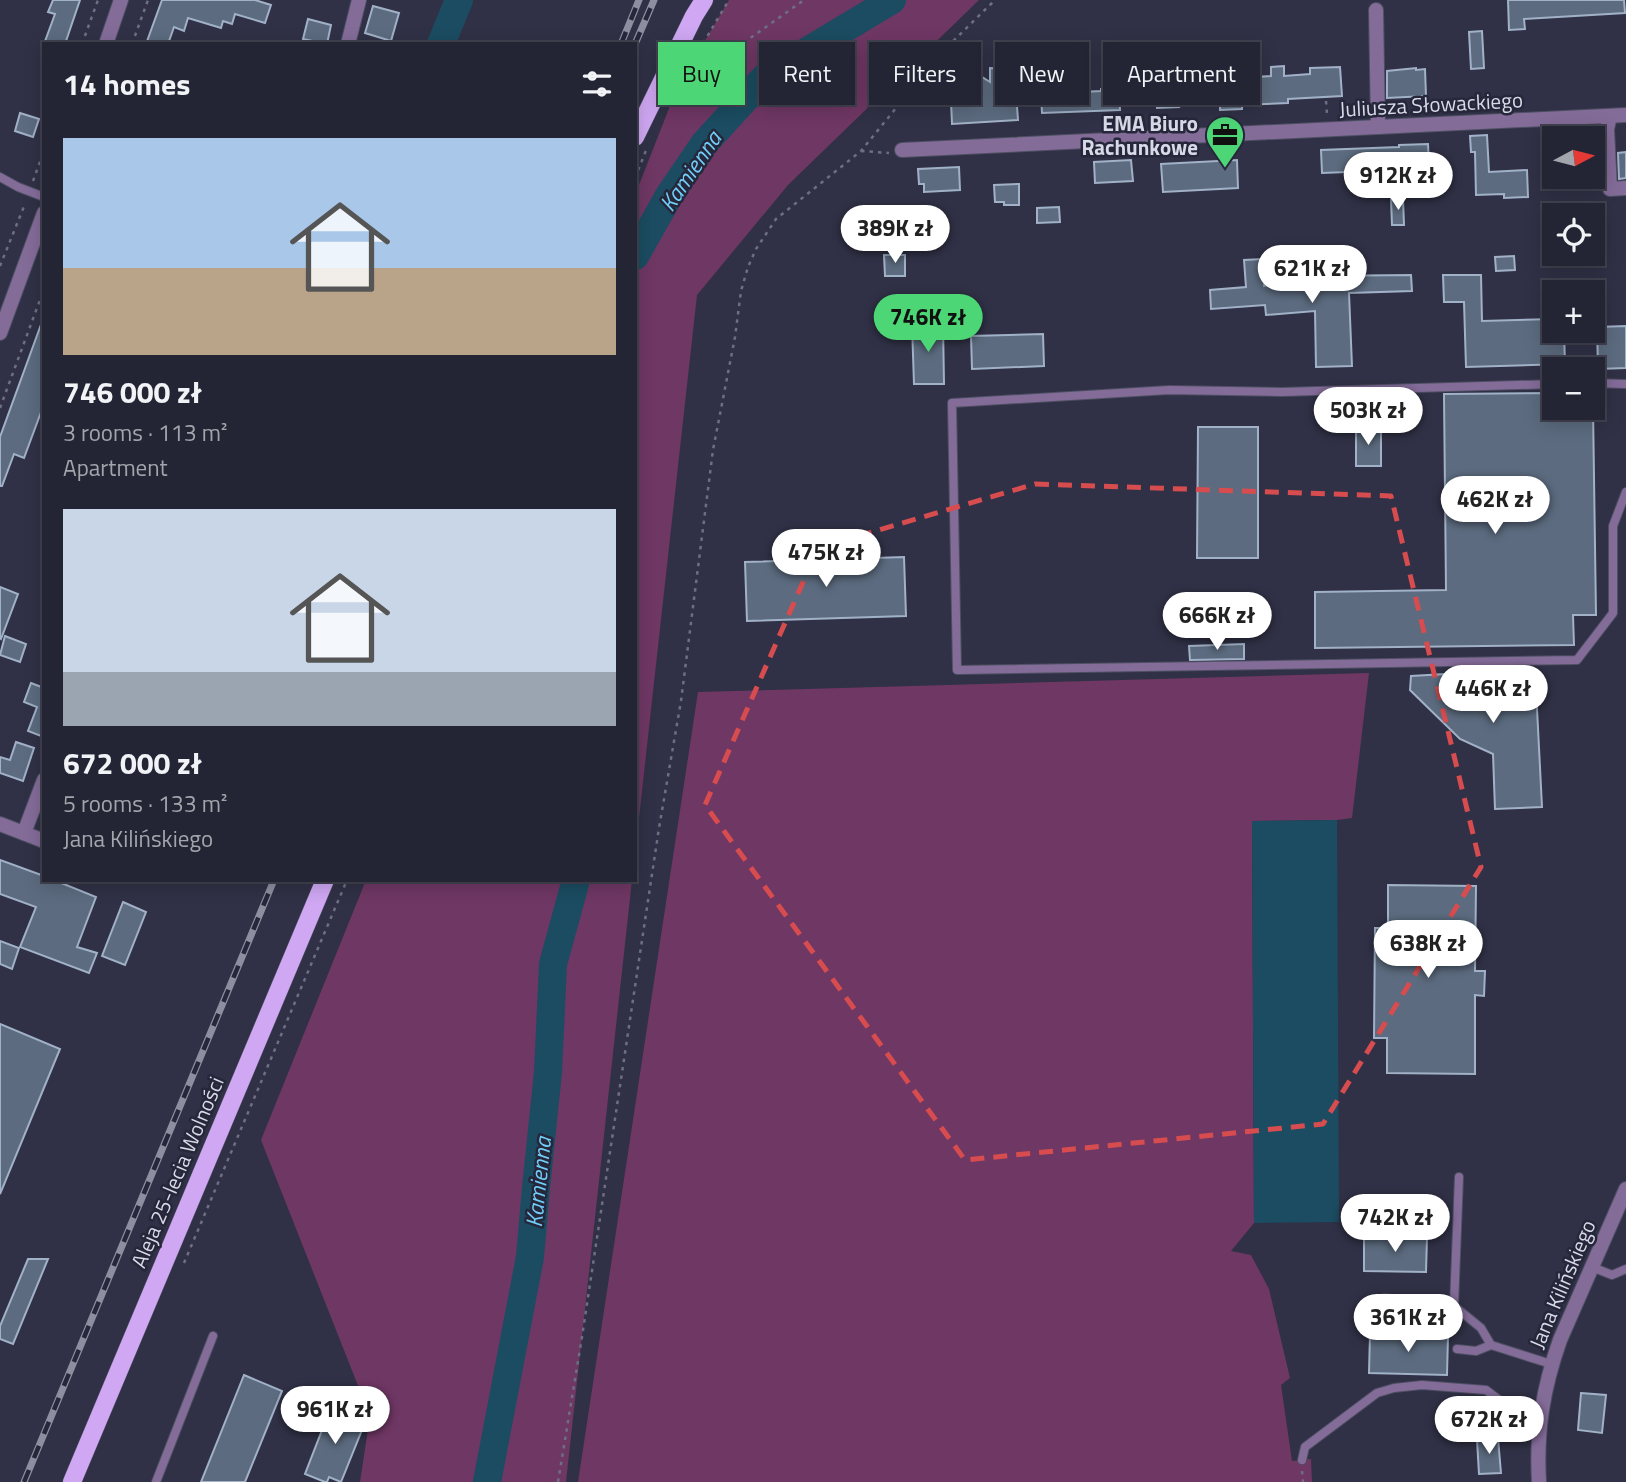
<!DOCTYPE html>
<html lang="en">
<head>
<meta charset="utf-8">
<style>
	:root { --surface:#242534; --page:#303140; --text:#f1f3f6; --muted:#a3a5ac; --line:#41424f; --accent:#4dd676 }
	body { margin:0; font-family:"Titillium Web",sans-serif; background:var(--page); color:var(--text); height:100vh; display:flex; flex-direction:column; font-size:26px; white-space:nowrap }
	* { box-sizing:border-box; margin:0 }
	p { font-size:23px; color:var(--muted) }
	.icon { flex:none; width:38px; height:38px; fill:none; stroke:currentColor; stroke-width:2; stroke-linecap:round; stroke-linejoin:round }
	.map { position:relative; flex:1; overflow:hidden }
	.side { position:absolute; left:42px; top:42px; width:595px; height:840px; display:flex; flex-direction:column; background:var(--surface); border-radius:0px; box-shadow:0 4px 18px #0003,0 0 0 2px var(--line) }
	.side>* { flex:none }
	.hud { position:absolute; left:658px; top:42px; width:665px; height:63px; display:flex; gap:14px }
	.needle { width:46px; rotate:83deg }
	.tools { position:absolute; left:1542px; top:126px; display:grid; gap:14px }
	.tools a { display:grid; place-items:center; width:63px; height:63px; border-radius:0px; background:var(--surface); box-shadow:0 4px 18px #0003,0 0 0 2px var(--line); font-size:35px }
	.price { position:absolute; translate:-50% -60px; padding:0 16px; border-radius:24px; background:#fff; color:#222; font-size:23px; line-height:46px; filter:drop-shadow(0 2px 4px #0008) }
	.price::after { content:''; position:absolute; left:50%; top:42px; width:21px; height:16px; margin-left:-10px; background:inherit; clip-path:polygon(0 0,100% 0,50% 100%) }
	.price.on { background:var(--accent); color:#111 }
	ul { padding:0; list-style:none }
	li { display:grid; align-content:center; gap:14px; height:371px; padding:0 21px }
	li span { display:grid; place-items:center; height:217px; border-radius:0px; color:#555 }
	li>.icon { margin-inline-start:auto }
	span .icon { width:126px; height:126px; fill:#fffc; stroke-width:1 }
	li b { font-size:30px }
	h2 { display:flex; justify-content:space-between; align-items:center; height:84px; padding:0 21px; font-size:30px }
	.tag { padding:0 24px; border-radius:0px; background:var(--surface); box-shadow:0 4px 18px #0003,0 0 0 2px var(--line); font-size:24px; line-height:63px }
	.tag.on { background:var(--accent); color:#111 }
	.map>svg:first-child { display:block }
</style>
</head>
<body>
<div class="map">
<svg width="1626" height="1482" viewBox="0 0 1626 1482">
	<rect width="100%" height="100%" fill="#303146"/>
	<g fill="#6f3764">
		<path d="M729 0H979L788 185 697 295 635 854V195L677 88Z"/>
		<path d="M1369 673 1352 818 1337 820 1252 821 1254 1223 1231 1251 1251 1255 1269 1289 1290 1378 1281 1385 1292 1461 1311 1459 1312 1482H578L698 692Z"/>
		<path d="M366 880H632L566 1482H360L370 1416 261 1140Z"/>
	</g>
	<path fill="#1b4c61" d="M1337 820 1339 1222 1254 1223 1252 821Z"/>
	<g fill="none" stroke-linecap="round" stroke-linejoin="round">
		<g stroke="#1b4c61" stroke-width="28">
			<path d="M441 44 459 0"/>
			<path d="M635 256 670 194 704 144 766 76 892 0"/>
			<path d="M487 1482 530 1257 536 1188 548 1072 553 964 576 880"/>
		</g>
	</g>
	<g fill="#5c6b7f" stroke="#a1b1c7" stroke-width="2">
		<path d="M53 0H80L65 44H44L55 14 48 12Z"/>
		<path d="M162 0H255L271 5 265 23 235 14 232 24 223 21 221 28 188 18 184 31 174 27 168 44H146Z"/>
		<path d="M1508 0H1624L1625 13 1524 19 1525 29 1509 30Z"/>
		<path d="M373 6 399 13 391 41 365 33Z"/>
		<path d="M308 19 331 25 327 44 303 39Z"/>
		<path d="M1482 31 1484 68 1471 69 1469 32Z"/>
		<path d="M1124 45 1125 62 1113 63 1112 46Z"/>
		<path d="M949 56 990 82V68L1003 69V92H1016L1018 120 952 124Z"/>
		<path d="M1284 66V76L1310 74V68L1340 67 1342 96 1288 99V103L1242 105V109L1220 110V103L1178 104 1179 107 1157 108 1156 88 1192 86 1191 77 1205 76 1206 88 1256 85 1255 77 1271 76V67Z"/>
		<path d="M1416 68V70L1425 69 1426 96 1387 98V71Z"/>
		<path d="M1119 88 1120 110 1042 113 1041 94 1101 91V89Z"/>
		<path d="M20 113 39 119 33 137 15 131Z"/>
		<path d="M1487 135 1489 172 1527 170 1528 197 1504 198V194L1476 195 1475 152H1471L1470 136Z"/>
		<path d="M1428 144 1429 165 1386 166 1387 180 1375 181 1374 171 1322 173 1321 150 1399 147V145Z"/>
		<path d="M1626 152V178L1619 179 1618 153Z"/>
		<path d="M1131 160 1133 181 1095 183 1094 162Z"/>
		<path d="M1237 160 1238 188 1163 192 1161 164Z"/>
		<path d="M959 167 960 190 924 192V184H919L918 169Z"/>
		<path d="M1019 184V205H1004V202H995L994 185Z"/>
		<path d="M1391 199H1403L1404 225H1392Z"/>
		<path d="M1059 207 1060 222 1037 223V208Z"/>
		<path d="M884 255H905V276H885Z"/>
		<path d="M1514 256 1515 270 1496 271 1495 257Z"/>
		<path d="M1263 259 1264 286 1313 282V276L1411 275 1412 291 1349 293 1352 366 1316 367 1315 311 1266 315 1265 305 1211 309 1210 290 1246 287 1244 260Z"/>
		<path d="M1443 275H1481L1482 321 1554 319V331H1564L1565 364 1466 367 1464 302H1444Z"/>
		<path d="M43 319 44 404 24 458 14 454 2 486H0V437Z"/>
		<path d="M943 324 944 384H914L912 325Z"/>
		<path d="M1626 326V368L1598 369 1597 327Z"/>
		<path d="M1043 334 1044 366 972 369 971 336Z"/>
		<path d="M1554 393V408H1593L1596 615H1573L1574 645 1315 648V592L1446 590 1444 394Z"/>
		<path d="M1198 427H1258V558H1197Z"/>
		<rect x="1356" y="428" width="25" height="38"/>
		<path d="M904 557 906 616 747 621 745 562Z"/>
		<path d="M0 587 18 594 1 639 0 638Z"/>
		<path d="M5 636 26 644 20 662 0 655Z"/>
		<path d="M1244 644V659L1190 660 1189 646Z"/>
		<path d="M1535 669 1542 807 1495 809 1493 754 1460 739 1410 690 1411 676Z"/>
		<path d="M31 683 44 688V728L41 736 28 731 37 707 24 702Z"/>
		<path d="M16 742 34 748 23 781 0 773V757L10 760Z"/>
		<path d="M0 860 44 876V880H54L96 897 77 947 97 953 89 973 20 947 36 907 0 894Z"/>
		<path d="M1388 885 1476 886 1475 971H1485L1484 996 1475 995V1074L1387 1073V1038H1374L1375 928H1388Z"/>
		<path d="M123 902 146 912 125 965 102 956Z"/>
		<path d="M0 941 19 948 12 969 0 964Z"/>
		<path d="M0 1024 60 1049 0 1194Z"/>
		<path d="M1364 1236 1427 1237 1426 1272 1364 1271Z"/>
		<path d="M28 1259H48L13 1344 0 1339V1326Z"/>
		<path d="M1370 1334 1448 1336 1447 1375 1369 1373Z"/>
		<path d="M244 1375 282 1391 245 1482H201Z"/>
		<path d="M1581 1393 1606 1395 1602 1433 1578 1430Z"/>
		<path d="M331 1407 366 1420 341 1482 329 1477 327 1482H325L305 1474Z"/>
		<path d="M1498 1438 1501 1473 1479 1474 1477 1440Z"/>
	</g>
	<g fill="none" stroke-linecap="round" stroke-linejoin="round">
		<g stroke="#4e4f63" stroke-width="10">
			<g id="service">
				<path d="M0 177 18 187 44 197"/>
				<path d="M1592 383 1626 384"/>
				<path d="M1554 384 1282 392 1169 390 952 403 957 670 1577 660 1613 613V526L1626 492"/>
				<path d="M1592 1267 1612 1275 1626 1269"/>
				<path d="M1384 1298 1454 1306 1481 1328 1491 1345 1551 1364"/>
				<path d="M1454 1306 1459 1177"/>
				<path d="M1457 1349 1476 1351 1491 1345"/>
				<path d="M1302 1460 1305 1447 1377 1393 1394 1388 1422 1385 1486 1390 1510 1408 1541 1410"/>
				<path d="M156 1482 213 1336"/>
			</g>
		</g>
		<g stroke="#4e4f63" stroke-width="16">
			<g id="minor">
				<path d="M1376 10 1378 127"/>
				<path d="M348 44 359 0"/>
				<path d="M1610 116 1607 129 1610 189 1626 188"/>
				<path d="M902 150 1626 115"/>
				<path d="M0 824 44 841"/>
				<path d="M24 833 44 780"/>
			</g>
		</g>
		<g stroke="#4e4f63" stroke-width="16">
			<g id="tertiary">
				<path d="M106 44 121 0"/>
				<path d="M0 333 44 213"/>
				<path d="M1539 1482C1536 1431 1543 1388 1560 1340L1626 1189"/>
			</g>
		</g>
		<g stroke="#4e4f63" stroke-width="19">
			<g id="primary">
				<path d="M635 137 694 16 704 0"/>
				<path d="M72 1482 325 880"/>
			</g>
		</g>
		<g stroke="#6e6f82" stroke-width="2.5" stroke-dasharray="3.5 5" stroke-linecap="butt">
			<path d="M82 44 98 0"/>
			<path d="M132 44 148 0"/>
			<path d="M690 65 729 0"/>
			<path d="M680 85 708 68 804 0"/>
			<path d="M1326 101 1327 114"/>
			<path d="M861 151 889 153"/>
			<path d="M635 178 647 148"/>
			<path d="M33 181 44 151"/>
			<path d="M0 266 25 204"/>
			<path d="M0 408 44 289"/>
			<path d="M184 1263 347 880"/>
			<path d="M1302 1471 1303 1482"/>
			<path d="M558 1482 582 1337 659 828 681 701 713 450 735 337 741 291 748 267 756 249 776 219 861 151 941 53 995 0"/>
		</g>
		<use href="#service" stroke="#846c99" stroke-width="8"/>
		<use href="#minor" stroke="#846c99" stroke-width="14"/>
		<use href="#tertiary" stroke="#846c99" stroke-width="14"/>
		<use href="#primary" stroke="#cfa7f2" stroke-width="18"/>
		<g stroke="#8d8e9f" stroke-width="7">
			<g id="rail">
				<path d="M621 44 639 0"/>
				<path d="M635 44 654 0"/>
				<path d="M24 1482 274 880"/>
			</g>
		</g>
		<use href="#rail" stroke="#26273b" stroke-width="4.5" stroke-dasharray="13" stroke-linecap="butt"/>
	</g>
	<path fill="none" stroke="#d74c4e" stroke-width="5" stroke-dasharray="14 9" stroke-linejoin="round" d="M1035 484 1391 496 1481 867 1323 1124 965 1160 705 805 818 548Z"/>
	<defs>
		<g id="office-pin" transform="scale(2.0125)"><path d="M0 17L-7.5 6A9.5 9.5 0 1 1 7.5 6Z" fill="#4dd676" stroke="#26273b"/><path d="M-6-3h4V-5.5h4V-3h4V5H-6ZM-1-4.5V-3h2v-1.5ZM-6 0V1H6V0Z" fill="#111"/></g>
	</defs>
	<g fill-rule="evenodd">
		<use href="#office-pin" x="1225" y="135"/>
	</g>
	<g text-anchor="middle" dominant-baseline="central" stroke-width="5" stroke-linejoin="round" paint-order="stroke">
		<g font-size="21" fill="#d9dae8" stroke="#26273b">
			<text transform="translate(1431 104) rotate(-3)">Juliusza Słowackiego</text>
			<text transform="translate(177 1172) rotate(-67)">Aleja 25-lecia Wolności</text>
			<text transform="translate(1562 1284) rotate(-67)">Jana Kilińskiego</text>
		</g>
		<g font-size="21" font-weight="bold" fill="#d9dae8" stroke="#26273b" text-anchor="end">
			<text x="1198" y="123">EMA Biuro<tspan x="1198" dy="24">Rachunkowe</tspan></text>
		</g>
		<g font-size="23" font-style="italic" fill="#70cef8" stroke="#26273b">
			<text transform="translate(690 171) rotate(-56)">Kamienna</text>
			<text transform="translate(538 1182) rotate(-84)">Kamienna</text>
		</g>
	</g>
</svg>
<div class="tools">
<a><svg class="needle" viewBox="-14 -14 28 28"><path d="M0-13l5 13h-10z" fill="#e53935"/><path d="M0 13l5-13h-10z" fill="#a3a5ac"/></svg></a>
<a><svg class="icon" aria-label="locate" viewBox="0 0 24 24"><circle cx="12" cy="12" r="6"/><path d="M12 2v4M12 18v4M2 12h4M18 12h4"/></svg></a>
<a>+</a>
<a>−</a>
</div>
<b class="price" style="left:1398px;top:212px">912K zł</b>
<b class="price" style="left:895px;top:265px">389K zł</b>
<b class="price" style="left:1312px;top:305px">621K zł</b>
<b class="price on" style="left:928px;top:354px">746K zł</b>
<b class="price" style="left:1368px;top:447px">503K zł</b>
<b class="price" style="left:1495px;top:536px">462K zł</b>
<b class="price" style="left:826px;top:589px">475K zł</b>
<b class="price" style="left:1217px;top:652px">666K zł</b>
<b class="price" style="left:1493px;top:725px">446K zł</b>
<b class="price" style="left:1428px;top:980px">638K zł</b>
<b class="price" style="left:1395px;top:1254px">742K zł</b>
<b class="price" style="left:1408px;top:1354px">361K zł</b>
<b class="price" style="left:335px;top:1446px">961K zł</b>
<b class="price" style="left:1489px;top:1456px">672K zł</b>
<div class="hud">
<a class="tag on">Buy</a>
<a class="tag">Rent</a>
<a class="tag">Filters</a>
<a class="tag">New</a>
<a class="tag">Apartment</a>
</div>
<section class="side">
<h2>14 homes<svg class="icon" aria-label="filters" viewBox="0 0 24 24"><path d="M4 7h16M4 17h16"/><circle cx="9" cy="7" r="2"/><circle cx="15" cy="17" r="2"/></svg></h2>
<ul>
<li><span style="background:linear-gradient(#a9c7e8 60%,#b9a48a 0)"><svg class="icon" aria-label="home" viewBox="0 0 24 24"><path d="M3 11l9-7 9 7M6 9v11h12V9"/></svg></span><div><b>746 000 zł</b><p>3 rooms · 113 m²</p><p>Apartment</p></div></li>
<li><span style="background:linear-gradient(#c9d6e8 75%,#9aa5b1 0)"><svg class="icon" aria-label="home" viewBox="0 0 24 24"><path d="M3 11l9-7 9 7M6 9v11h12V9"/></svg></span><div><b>672 000 zł</b><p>5 rooms · 133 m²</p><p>Jana Kilińskiego</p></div></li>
</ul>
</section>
</div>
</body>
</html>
